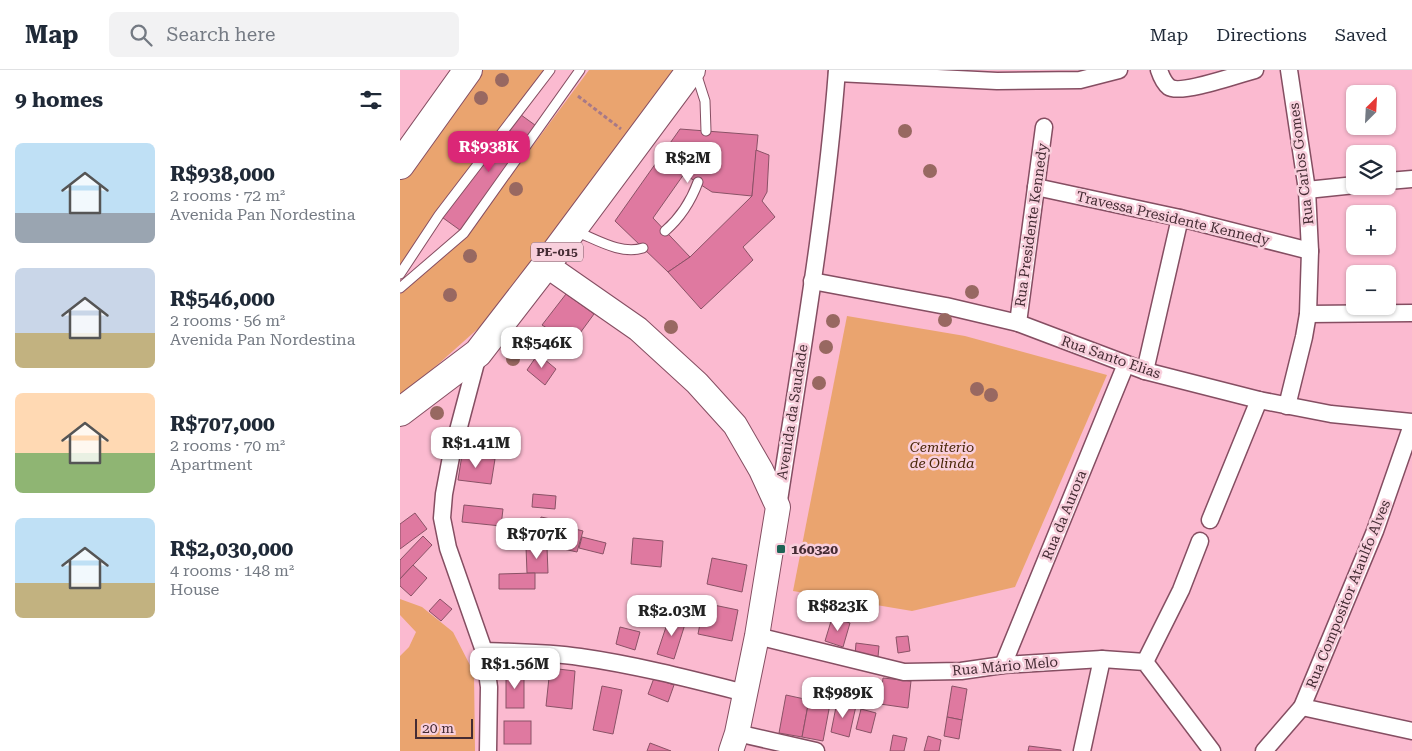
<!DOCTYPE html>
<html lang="en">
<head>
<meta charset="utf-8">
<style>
	:root { --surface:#fff; --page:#f2f2f3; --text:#1f2937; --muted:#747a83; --line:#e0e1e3; --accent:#db2777 }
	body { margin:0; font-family:"Roboto Serif",serif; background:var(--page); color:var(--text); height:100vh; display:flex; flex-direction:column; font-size:19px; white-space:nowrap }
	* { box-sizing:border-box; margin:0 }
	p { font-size:16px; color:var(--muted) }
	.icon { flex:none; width:28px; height:28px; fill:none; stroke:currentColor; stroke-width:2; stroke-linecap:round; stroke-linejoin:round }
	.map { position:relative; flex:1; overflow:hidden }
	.details { display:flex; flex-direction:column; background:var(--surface); width:400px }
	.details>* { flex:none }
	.needle { width:32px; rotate:24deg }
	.tools { position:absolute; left:946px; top:15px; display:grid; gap:10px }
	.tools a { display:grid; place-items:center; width:50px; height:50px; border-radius:8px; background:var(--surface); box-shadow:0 1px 4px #0004; font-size:25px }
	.scale { position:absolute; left:15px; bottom:12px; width:58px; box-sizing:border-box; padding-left:5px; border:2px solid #452c34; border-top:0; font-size:14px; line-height:18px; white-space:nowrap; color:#452c34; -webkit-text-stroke:4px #f8cfdc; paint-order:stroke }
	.price { position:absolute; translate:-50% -42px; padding:0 11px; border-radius:10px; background:#fff; color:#222; font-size:16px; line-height:32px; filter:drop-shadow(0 1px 2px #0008) }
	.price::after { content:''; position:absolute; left:50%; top:30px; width:15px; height:11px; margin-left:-8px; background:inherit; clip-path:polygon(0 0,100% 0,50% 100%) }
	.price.selected { background:var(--accent); color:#fff }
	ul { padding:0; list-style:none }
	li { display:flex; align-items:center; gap:15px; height:125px; padding:0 15px }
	li span { display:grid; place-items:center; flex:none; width:140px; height:100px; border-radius:8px; color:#555 }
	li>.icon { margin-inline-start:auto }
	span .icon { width:60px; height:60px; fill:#fffc; stroke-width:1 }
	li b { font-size:21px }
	h2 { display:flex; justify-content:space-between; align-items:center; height:60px; padding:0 15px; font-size:21px }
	header { display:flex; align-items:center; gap:30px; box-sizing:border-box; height:70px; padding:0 25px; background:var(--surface); border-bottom:1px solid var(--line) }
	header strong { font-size:24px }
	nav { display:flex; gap:28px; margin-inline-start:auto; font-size:18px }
	.search { width:350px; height:45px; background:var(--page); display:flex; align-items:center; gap:12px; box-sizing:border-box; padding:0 18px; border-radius:8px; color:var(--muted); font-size:19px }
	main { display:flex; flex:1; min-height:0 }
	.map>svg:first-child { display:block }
</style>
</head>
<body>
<header>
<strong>Map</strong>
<div class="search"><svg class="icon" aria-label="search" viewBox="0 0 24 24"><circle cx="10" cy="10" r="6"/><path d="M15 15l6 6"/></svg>Search here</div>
<nav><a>Map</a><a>Directions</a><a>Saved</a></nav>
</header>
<main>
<section class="details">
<h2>9 homes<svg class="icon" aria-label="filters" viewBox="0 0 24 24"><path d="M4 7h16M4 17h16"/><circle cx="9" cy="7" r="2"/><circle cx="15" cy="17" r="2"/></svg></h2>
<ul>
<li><span style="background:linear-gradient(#bfe0f5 70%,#9aa5b1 0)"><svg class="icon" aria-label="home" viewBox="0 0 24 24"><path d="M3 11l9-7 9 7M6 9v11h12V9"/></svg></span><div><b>R$938,000</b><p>2 rooms · 72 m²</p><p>Avenida Pan Nordestina</p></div></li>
<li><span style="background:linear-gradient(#c9d6e8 65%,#c2b280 0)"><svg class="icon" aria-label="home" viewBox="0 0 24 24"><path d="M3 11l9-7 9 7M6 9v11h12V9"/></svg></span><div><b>R$546,000</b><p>2 rooms · 56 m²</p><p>Avenida Pan Nordestina</p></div></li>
<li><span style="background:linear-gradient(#ffd9b3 60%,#8fb573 0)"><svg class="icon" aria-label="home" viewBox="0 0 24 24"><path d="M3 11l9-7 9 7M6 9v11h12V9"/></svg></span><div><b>R$707,000</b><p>2 rooms · 70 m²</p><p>Apartment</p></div></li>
<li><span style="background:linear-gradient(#bfe0f5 65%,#c2b280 0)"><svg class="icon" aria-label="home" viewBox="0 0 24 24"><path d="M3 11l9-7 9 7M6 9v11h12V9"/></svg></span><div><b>R$2,030,000</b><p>4 rooms · 148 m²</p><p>House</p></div></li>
</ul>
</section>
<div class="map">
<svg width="1012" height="681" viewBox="0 0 1012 681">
	<rect width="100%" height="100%" fill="#fbbad0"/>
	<g fill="#eaa46f">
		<path d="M79 0H151L117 41 0 206V108Z"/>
		<path d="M189 0H274L100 239 7 322 0 326V224L66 166Z"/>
		<path d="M447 246 565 266 707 305 615 517 512 541 393 521Z"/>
		<path d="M0 529 22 537 53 562 74 603 75 681H0V586L9 577 16 562 0 545Z"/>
	</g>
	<g fill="#df79a0" stroke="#8a5266">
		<path d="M117 42 139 58 64 163 39 145Z"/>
		<path d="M280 59 358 65 352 126 312 122 284 104 253 148 290 187 268 202 215 151Z"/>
		<path d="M356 80 369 85 367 122 362 131 375 147 343 177 353 190 301 239 268 202 290 187 352 126Z"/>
		<path d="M166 224 194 244 172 274 142 255Z"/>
		<path d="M138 284 156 299 145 315 127 300Z"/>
		<path d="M62 385 95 389 91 414 58 410Z"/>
		<path d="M133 424 156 426 155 439 132 437Z"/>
		<path d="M64 435 103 439 101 456 62 452Z"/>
		<path d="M15 443 27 459 0 479V454Z"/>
		<path d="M141 447 160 451 153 477 135 472Z"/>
		<path d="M164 456 183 461 177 482 159 478Z"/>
		<path d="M23 466 32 475 0 509V490Z"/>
		<path d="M182 467 206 473 203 484 179 478Z"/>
		<path d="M233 468 263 471 261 497 231 494Z"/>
		<path d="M126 477H147L148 503H127Z"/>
		<path d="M312 488 347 495 342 522 307 514Z"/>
		<path d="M13 495 27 508 11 526 0 516V509Z"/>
		<path d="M135 503V519H99V504Z"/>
		<path d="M40 529 52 539 41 551 29 541Z"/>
		<path d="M304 533 338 540 332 571 298 564Z"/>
		<path d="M270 545 286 551 274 589 257 584Z"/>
		<path d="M432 548 450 553 443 577 425 571Z"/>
		<path d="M220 557 240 562 235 580 216 574Z"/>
		<path d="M508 566 510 581 498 583 496 567Z"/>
		<path d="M456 573 479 576 478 587 455 585Z"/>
		<path d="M150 598 175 601 172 639 146 636Z"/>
		<rect x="106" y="603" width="18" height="35"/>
		<path d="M254 608 274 615 268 632 248 624Z"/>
		<path d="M483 608 511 611 508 638 480 634Z"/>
		<path d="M202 616 222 620 213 664 193 660Z"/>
		<path d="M453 616 472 621 468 634 450 629Z"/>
		<path d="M552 616 567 619 562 650 547 647Z"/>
		<path d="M386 625 409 630 402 667 379 663Z"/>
		<path d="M409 630 430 634 423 671 402 667Z"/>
		<path d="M437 632 456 636 449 667 431 662Z"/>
		<path d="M461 639 476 643 471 663 456 659Z"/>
		<path d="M547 647 562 650 559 669 544 666Z"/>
		<rect x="104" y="651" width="27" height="23"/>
		<path d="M493 665 507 668 504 681H490Z"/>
		<path d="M528 666 541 670 539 681H524Z"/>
		<path d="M250 673 271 681H247Z"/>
		<path d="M629 676 661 680V681H628Z"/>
	</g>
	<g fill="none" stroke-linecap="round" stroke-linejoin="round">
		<g stroke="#854e62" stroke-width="11">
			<g id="lane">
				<path d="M296 3 305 31 306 61"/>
				<path d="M175 161C196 169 220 185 243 178"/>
				<path d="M265 161C280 148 291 131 298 112"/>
				<path d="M0 204 39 145 150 0"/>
				<path d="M0 218 64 163 180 0"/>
			</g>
		</g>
		<g stroke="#854e62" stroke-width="19">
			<g id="street">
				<path d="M759 0C761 6 764 13 769 17 780 25 840 4 855 0"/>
				<path d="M437 3 597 11 680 10 719 0"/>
				<path d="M988 111 1012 109"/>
				<path d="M636 117 780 148 910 181"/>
				<path d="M907 120 955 115"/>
				<path d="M412 211 546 236 618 253 745 301 859 330 931 344 1012 352"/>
				<path d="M908 244 1012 243"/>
				<path d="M618 253 644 57"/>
				<path d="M78 285 51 387 44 424 42 448 48 478 84 581 89 617 88 681"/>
				<path d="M745 301 780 148"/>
				<path d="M887 336 904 267 908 244 910 181 907 120 889 0"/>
				<path d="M378 437C400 292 426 146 437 0"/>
				<path d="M810 450 859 330"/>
				<path d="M357 566 504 602 561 601 603 595 702 589 745 592 812 681"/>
				<path d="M84 581C116 582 148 582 180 587 236 595 290 609 345 623"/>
				<path d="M745 592 781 520 800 471"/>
				<path d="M603 595 726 294"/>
				<path d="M902 637 1012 661"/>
				<path d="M337 663 416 681"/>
				<path d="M682 681 702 589"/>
				<path d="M864 681 902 637 975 461 1012 355"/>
			</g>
		</g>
		<g stroke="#854e62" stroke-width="26">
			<path id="secondary" d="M146 195 238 259 297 313 335 355 361 400 378 437 357 566 337 663 331 681"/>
		</g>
		<g stroke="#854e62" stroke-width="30">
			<g id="highway">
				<path d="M0 95 68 0"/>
				<path d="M0 342 78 283 146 195 291 0"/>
			</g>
		</g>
		<path stroke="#a77988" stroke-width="3" stroke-dasharray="4 2.5" stroke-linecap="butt" d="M178 26 221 59"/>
		<use href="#lane" stroke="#fff" stroke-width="9"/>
		<use href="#street" stroke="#fff" stroke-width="16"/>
		<use href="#secondary" stroke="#fff" stroke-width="24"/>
		<use href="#highway" stroke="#fff" stroke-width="28"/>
	</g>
	<g fill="#986861">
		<circle cx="102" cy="10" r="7"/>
		<circle cx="81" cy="28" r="7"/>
		<circle cx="505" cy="61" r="7"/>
		<circle cx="530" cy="101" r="7"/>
		<circle cx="116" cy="119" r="7"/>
		<circle cx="70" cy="186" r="7"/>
		<circle cx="572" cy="222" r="7"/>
		<circle cx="50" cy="225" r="7"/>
		<circle cx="545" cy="250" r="7"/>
		<circle cx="433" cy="251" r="7"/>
		<circle cx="271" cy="257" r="7"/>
		<circle cx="126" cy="267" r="7"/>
		<circle cx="426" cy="277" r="7"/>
		<circle cx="113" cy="289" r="7"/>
		<circle cx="419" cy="313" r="7"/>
		<circle cx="577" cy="319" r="7"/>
		<circle cx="591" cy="325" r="7"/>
		<circle cx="37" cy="343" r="7"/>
	</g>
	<rect fill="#1d6355" stroke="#f8cfdc" stroke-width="2" x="376" y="474" width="10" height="10" rx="2.5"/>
	<g text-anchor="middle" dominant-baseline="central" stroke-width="5" stroke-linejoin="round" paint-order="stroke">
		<rect fill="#f8cfdc" stroke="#7b5d66" stroke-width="1" x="131" y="172.5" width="52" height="19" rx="4"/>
		<g font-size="12" font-weight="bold" fill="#452c34">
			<text x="157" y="182">PE-015</text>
		</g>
		<g font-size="14" fill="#452c34" stroke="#f8cfdc">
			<text transform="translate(901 94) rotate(-97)">Rua Carlos Gomes</text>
			<text transform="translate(773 148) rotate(13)">Travessa Presidente Kennedy</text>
			<text transform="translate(631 155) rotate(-82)">Rua Presidente Kennedy</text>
			<text transform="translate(711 287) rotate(19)">Rua Santo Elias</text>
			<text transform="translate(392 342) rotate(-81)">Avenida da Saudade</text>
			<text transform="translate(664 445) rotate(-68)">Rua da Aurora</text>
			<text transform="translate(948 524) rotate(-68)">Rua Compositor Ataulfo Alves</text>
			<text transform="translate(605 596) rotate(-5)">Rua Mário Melo</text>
		</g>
		<g font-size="14" font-style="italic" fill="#472507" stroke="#f8cfdc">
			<text x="542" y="377">Cemiterio<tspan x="542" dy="16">de Olinda</tspan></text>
		</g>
		<g font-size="14" font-weight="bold" fill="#452c34" stroke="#f8cfdc" text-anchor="start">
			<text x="391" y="479">160320</text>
		</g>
	</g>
</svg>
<div class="tools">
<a><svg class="needle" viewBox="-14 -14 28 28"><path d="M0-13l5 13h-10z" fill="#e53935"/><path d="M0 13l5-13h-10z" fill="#747a83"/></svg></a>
<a><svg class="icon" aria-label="layers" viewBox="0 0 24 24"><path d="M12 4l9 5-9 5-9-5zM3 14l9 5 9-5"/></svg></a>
<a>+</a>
<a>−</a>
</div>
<div class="scale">20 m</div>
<b class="price selected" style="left:89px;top:103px">R$938K</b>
<b class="price" style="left:288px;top:114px">R$2M</b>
<b class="price" style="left:142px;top:299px">R$546K</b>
<b class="price" style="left:76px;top:399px">R$1.41M</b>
<b class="price" style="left:137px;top:490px">R$707K</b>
<b class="price" style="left:438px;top:562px">R$823K</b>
<b class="price" style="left:272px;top:567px">R$2.03M</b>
<b class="price" style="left:115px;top:620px">R$1.56M</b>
<b class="price" style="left:443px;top:649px">R$989K</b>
</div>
</main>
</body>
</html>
